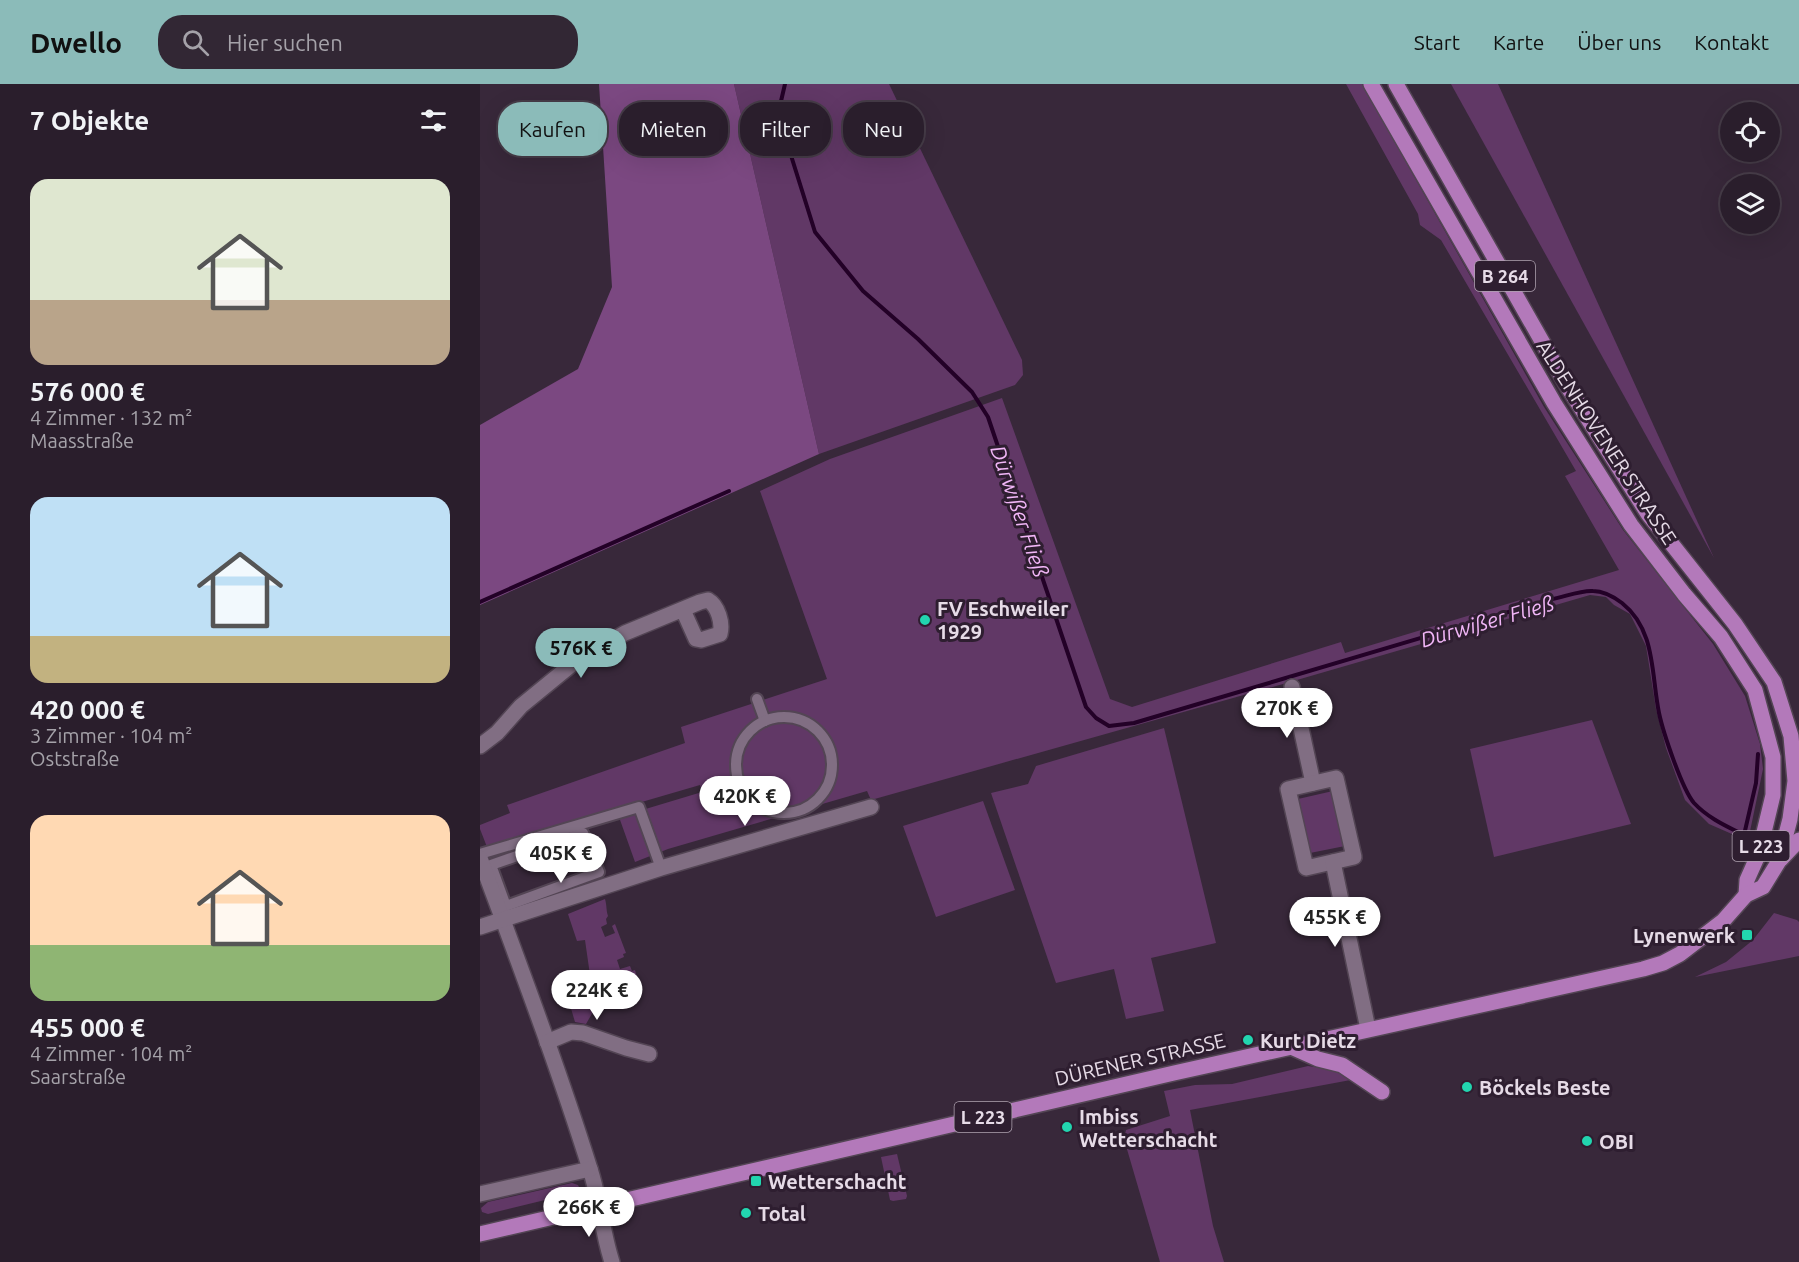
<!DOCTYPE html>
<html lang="de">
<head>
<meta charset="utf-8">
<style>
	:root { --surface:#2a1e2c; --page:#322734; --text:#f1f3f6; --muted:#a5a2a9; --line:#463c48; --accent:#8bbbb9 }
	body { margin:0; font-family:Ubuntu,sans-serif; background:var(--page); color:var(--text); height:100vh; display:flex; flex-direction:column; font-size:22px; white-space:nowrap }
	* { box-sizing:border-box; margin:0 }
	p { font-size:20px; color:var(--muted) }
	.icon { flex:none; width:33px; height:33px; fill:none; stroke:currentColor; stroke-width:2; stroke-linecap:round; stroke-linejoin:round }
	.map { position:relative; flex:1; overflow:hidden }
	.drawer { display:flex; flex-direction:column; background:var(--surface); width:480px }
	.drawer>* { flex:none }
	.hud { position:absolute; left:18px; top:18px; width:570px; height:54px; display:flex; gap:12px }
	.controls { position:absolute; left:1240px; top:18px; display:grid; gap:12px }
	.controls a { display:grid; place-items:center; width:60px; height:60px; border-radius:50%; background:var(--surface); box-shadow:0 6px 24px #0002,0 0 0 2px var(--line); font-size:30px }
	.price { position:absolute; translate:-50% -51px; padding:0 14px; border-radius:21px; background:#fff; color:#222; font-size:20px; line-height:39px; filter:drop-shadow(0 2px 3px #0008) }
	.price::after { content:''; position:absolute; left:50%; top:36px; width:18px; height:14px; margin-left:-9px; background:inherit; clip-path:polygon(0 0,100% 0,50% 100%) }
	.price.on { background:var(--accent); color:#111 }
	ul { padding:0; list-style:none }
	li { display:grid; align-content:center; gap:12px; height:318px; padding:0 30px }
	li span { display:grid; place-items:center; height:186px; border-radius:18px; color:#555 }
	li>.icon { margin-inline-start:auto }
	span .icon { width:108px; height:108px; fill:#fffc; stroke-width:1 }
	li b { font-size:26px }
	h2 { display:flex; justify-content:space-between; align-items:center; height:72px; padding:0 30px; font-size:26px }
	.pill { padding:0 21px; border-radius:24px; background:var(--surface); box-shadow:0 6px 24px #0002,0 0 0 2px var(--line); font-size:21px; line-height:54px }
	.pill.on { background:var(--accent); color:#111 }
	header { display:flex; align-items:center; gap:36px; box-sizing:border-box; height:84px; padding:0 30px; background:var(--accent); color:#111 }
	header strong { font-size:28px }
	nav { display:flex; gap:33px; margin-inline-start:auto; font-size:21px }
	.search { width:420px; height:54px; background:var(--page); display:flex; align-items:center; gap:15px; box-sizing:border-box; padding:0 21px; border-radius:24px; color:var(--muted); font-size:22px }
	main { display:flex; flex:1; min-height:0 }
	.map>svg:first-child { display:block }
</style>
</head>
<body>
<header>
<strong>Dwello</strong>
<div class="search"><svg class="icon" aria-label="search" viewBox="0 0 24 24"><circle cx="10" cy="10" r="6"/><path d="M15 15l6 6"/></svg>Hier suchen</div>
<nav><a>Start</a><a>Karte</a><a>Über uns</a><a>Kontakt</a></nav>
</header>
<main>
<section class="drawer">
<h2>7 Objekte<svg class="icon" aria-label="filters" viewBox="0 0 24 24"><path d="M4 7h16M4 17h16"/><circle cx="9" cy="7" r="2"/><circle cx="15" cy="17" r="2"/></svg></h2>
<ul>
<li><span style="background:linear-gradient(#dfe7d0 65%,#b9a48a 0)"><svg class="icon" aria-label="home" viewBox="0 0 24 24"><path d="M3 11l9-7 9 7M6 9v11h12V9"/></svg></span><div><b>576 000 €</b><p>4 Zimmer · 132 m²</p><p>Maasstraße</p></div></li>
<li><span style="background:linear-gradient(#bfe0f5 75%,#c2b280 0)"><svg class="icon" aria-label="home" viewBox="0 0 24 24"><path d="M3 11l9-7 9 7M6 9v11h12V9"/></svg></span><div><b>420 000 €</b><p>3 Zimmer · 104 m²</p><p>Oststraße</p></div></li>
<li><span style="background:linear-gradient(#ffd9b3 70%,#8fb573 0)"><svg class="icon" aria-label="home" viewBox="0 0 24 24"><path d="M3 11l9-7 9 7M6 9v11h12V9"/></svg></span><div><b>455 000 €</b><p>4 Zimmer · 104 m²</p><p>Saarstraße</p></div></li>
</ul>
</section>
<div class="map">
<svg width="1319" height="1178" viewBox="0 0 1319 1178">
	<rect width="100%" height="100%" fill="#38283a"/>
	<g fill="#613866">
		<path d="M254 0H409L542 276 543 291 535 301 339 370Z"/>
		<path d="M866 0H882L1064 323 1143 446 1233 560 1265 612 1280 660 1283 685 1268 757 1229 740 1205 716 1186 664 1176 625 1166 562 1150 530 1134 521 1126 513 1110 511 810 598 391 716 387 707 188 765 155 778 139 733 222 708 220 701 7 763 0 745V741L30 729 27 721 205 659 201 643 347 595 280 407 350 375 522 314 630 615 652 623 861 558 865 569 1139 486 1085 392 1096 387 961 156 940 141 938 130Z"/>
		<path d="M971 0H1018L1234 474Z"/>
		<path d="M1112 636 1151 740 1014 773 990 665Z"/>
		<path d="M684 644 736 859 671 874 684 927 646 935 634 885 576 899 511 709 548 700 556 682Z"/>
		<path d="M853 707 865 762 830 769 818 715Z"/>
		<path d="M503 717 535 806 456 833 423 742Z"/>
		<path d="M125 815C127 822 126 826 128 832L126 835 127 840 121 843 125 853 135 849 132 842 135 840 146 869 143 870 144 873 137 876 140 885 150 882 152 887 155 886 161 907 149 911 147 907 136 911 137 915 117 921 106 940 95 938 87 911 100 894 110 891 105 856 97 857 88 830Z"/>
		<path d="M1294 829 1317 836 1319 838V872L1215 893 1246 878 1273 856Z"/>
		<path d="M828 982 854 986 876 995 710 1026 733 1142 744 1178H680L644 1055 646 1046 690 1032 684 1007 715 1001 752 1000Z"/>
		<path d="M417 1070 427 1112 426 1115 413 1117 410 1116 401 1073Z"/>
		<path d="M92 1099 98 1101 100 1105 98 1108 8 1130 2 1128 1 1124 8 1118Z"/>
	</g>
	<path fill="#7b4881" d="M119 0H254L339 370 0 521V341L98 285 132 203Z"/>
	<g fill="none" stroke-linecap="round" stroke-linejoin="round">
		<g stroke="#230127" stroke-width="4">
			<path d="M305 0 298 30 335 148 383 207 438 255 492 308 508 333 606 623 616 634 629 642 654 639 1072 515C1084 513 1101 506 1113 507 1123 507 1134 513 1142 519 1176 546 1171 590 1179 629 1183 648 1202 705 1214 719 1228 734 1246 742 1264 751L1276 699 1278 670"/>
			<path d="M0 518 249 407"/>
		</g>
		<g stroke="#534554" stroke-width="14">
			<g id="pedestrian">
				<path d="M277 615 285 637"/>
				<circle cx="304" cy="681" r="48"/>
				<path d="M103 749 119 788 26 822 11 781Z"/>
				<path d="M0 770 159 723 181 784"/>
			</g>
		</g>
		<g stroke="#534554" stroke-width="18">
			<g id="minor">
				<path d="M812 603 833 699"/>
				<path d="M0 662 17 649 41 622 96 577 145 549 220 518 228 516C238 522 243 539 240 550L221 556 216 555 203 526"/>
				<path d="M856 694 874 773 826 784 808 705Z"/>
				<path d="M0 774C38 877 77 980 110 1085 120 1115 122 1148 132 1178"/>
				<path d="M853 778 888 945"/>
				<path d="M0 843 181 784 391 723"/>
				<path d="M67 958 91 948 103 949 146 964 169 970"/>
				<path d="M0 1110 110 1085"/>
			</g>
		</g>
		<g stroke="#534554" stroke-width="18">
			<g id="primary">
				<path d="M891 0 1074 319 1151 441 1204 510 1241 553 1275 606 1293 673V711L1279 769 1267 796 1266 811"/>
				<path d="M1301 775 1319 756"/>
				<path d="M811 963 838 975 862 981 902 1008"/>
				<path d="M0 1150 694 989 1163 885 1183 879 1200 870 1243 837 1266 811 1283 803 1299 777 1310 735 1315 697 1311 652 1294 598 1255 540 1168 430 1137 381 1089 305 916 0"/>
			</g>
		</g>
		<use href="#pedestrian" stroke="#816e83" stroke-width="10"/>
		<use href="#minor" stroke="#816e83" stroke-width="15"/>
		<use href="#primary" stroke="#b379ba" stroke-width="15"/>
	</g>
	<g fill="#22d5af" stroke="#2e1e30" stroke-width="2">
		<circle cx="445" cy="536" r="6"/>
		<rect x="1261" y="845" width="12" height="12" rx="3"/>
		<circle cx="768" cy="956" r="6"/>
		<circle cx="987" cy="1003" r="6"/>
		<circle cx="587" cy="1043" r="6"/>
		<circle cx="1107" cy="1057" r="6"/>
		<rect x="270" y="1091" width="12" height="12" rx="3"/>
		<circle cx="266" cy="1129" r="6"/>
	</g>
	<g text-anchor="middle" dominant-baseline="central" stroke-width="6" stroke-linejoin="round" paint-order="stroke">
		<g fill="#2e1e30" stroke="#afa2b0" stroke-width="1.5">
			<rect x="995" y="177" width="60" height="30" rx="4.5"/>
			<rect x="1252.5" y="747" width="57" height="30" rx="4.5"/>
			<rect x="474.5" y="1018" width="57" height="30" rx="4.5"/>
		</g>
		<g font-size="18" font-weight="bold" fill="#e6dbe7">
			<text x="1025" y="192">B 264</text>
			<text x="1281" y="762">L 223</text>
			<text x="503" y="1033">L 223</text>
		</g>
		<g font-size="20" fill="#e6dbe7" stroke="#2e1e30">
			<text transform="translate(1127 358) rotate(57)">ALDENHOVENER STRASSE</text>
			<text transform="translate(660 975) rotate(-13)">DÜRENER STRASSE</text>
		</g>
		<g font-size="20" font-weight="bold" fill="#e6dbe7" stroke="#2e1e30" text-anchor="start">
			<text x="457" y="524">FV Eschweiler<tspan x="457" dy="23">1929</tspan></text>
			<text x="1255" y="851" text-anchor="end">Lynenwerk</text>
			<text x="780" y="956">Kurt Dietz</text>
			<text x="999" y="1003">Böckels Beste</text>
			<text x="599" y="1032">Imbiss<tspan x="599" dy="23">Wetterschacht</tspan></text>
			<text x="1119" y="1057">OBI</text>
			<text x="288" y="1097">Wetterschacht</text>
			<text x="278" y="1129">Total</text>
		</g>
		<g font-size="21" font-style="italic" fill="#f1b6f7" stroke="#2e1e30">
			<text transform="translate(540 427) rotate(71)">Dürwißer Fließ</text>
			<text transform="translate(1007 537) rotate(-16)">Dürwißer Fließ</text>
		</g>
	</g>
</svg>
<div class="controls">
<a><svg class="icon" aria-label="locate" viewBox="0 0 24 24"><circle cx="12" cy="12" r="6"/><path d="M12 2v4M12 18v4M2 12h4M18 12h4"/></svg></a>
<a><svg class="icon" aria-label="layers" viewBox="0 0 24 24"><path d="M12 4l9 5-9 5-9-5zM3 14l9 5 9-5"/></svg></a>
</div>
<b class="price on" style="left:101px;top:595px">576K €</b>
<b class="price" style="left:807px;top:655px">270K €</b>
<b class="price" style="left:265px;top:743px">420K €</b>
<b class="price" style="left:81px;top:800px">405K €</b>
<b class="price" style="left:855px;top:864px">455K €</b>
<b class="price" style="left:117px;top:937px">224K €</b>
<b class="price" style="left:109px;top:1154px">266K €</b>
<div class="hud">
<a class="pill on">Kaufen</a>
<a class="pill">Mieten</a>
<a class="pill">Filter</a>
<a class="pill">Neu</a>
</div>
</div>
</main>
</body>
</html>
